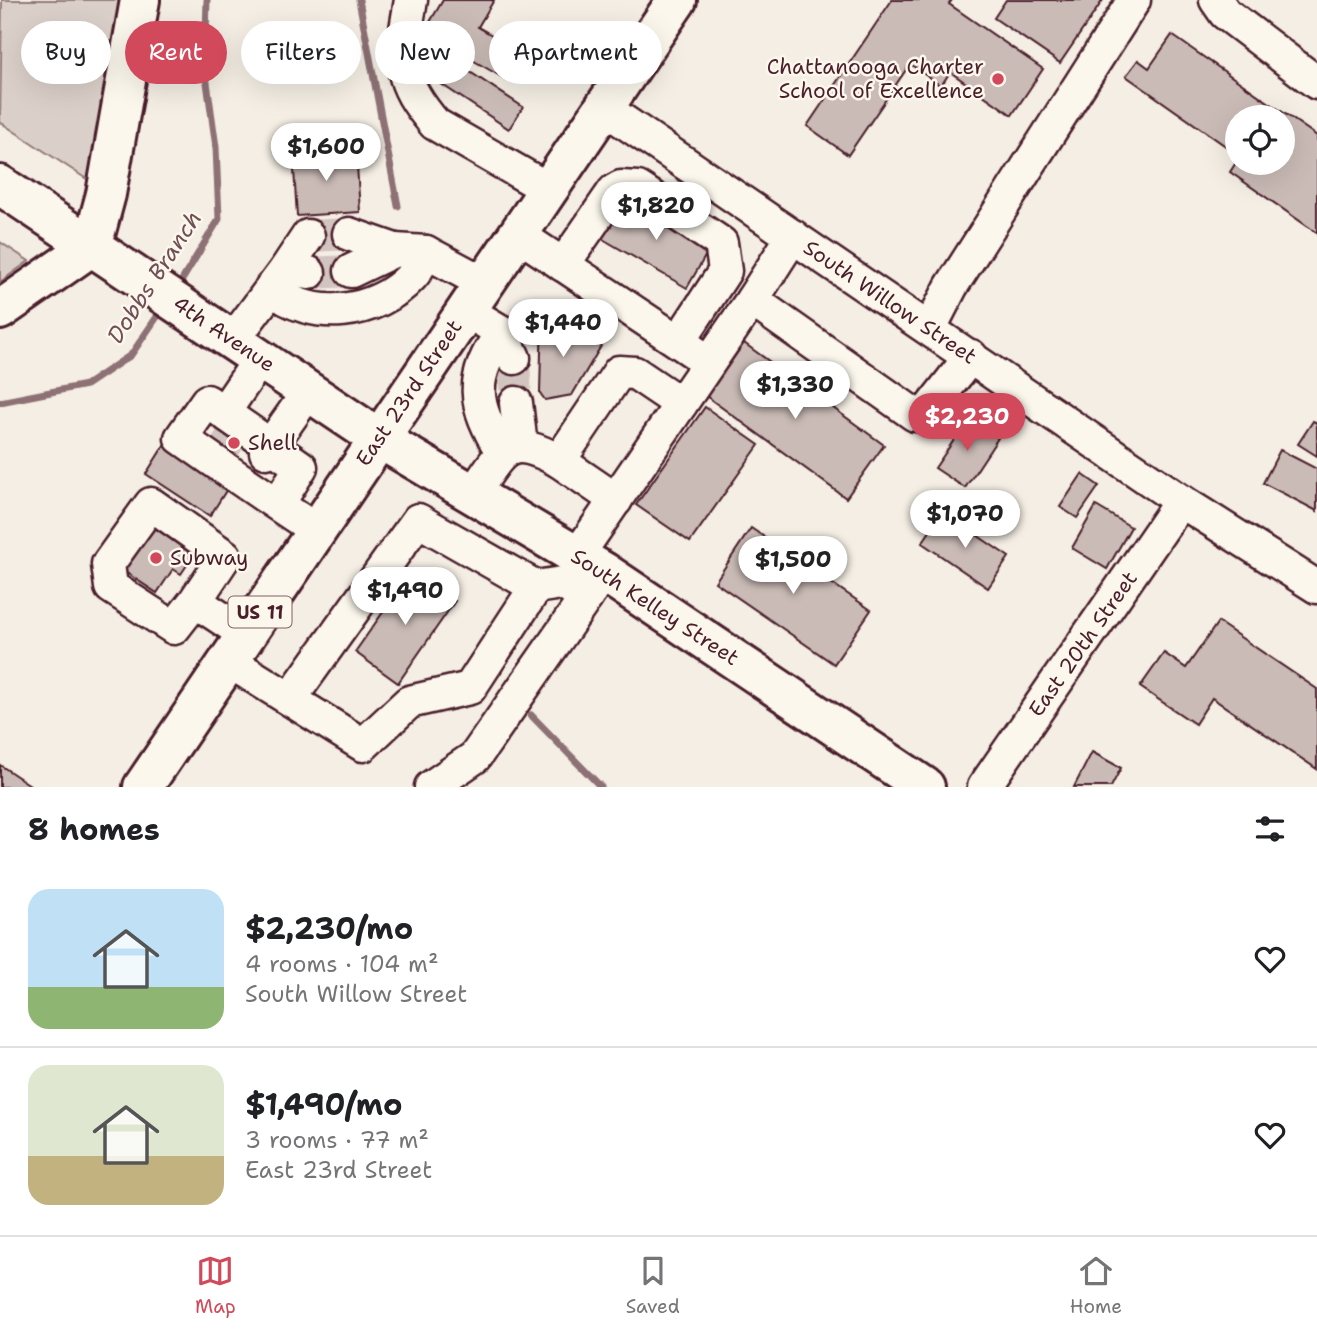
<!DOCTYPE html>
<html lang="en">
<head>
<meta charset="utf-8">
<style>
	:root { --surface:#fff; --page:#f2f2f2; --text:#202124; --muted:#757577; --line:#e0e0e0; --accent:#d1495b }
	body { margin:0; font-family:"Shantell Sans",sans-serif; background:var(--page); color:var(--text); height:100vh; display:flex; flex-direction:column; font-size:26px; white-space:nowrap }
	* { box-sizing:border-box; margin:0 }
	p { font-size:23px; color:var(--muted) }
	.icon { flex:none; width:38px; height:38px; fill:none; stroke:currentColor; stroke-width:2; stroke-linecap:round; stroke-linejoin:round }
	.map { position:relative; height:787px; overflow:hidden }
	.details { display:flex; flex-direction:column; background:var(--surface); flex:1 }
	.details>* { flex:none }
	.banner { position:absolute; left:21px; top:21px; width:700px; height:63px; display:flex; gap:14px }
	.buttons { position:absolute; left:1225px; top:105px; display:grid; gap:14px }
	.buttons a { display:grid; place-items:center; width:70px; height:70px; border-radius:50%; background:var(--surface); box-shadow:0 7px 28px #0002; font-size:35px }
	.price { position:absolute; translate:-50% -60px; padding:0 16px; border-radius:24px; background:#fff; color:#222; font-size:23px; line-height:46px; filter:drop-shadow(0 2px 4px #0008) }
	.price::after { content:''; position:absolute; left:50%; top:42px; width:21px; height:16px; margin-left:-10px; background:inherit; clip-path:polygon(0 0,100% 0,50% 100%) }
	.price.current { background:var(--accent); color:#fff }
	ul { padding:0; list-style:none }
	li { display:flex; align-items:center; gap:21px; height:175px; padding:0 28px }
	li+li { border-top:2px solid var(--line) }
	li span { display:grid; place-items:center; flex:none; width:196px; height:140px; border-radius:21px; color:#555 }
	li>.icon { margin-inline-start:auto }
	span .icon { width:84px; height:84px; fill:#fffc; stroke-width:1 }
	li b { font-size:30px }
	h2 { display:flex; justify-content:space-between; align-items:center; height:84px; padding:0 28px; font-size:30px }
	.tag { padding:0 24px; border-radius:32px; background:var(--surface); box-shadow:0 7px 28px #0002; font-size:24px; line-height:63px }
	.tag.current { background:var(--accent); color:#fff }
	.menu { display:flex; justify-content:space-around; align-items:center; height:98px; border-top:2px solid var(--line); background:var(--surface); font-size:19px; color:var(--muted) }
	.menu a { display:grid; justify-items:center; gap:4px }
	.menu .current { color:var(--accent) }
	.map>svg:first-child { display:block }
</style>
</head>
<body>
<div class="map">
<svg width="1317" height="787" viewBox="0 0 1317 787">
	<rect width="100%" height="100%" fill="#f4eee4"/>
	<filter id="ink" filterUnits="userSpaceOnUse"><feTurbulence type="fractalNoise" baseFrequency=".0143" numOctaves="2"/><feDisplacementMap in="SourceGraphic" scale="14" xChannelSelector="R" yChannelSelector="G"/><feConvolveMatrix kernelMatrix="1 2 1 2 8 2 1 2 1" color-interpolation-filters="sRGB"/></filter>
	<g filter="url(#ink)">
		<g fill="#dbd0c9" stroke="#92787a" stroke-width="2">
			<path d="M2 0H125L94 172 88 180 0 122Z"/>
			<path d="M0 242 29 261 0 282Z"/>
		</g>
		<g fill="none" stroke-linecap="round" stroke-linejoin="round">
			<g stroke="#8d7174" stroke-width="7">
				<path d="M359 0 398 206"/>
				<path d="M176 290 219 219 216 147 205 68 207 0"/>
				<path d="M0 402 86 385 131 355 163 308"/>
				<path d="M531 715 601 787"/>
			</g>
		</g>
		<g fill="#cabbb6" stroke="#4a1f2b" stroke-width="2">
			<path d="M443 0H494L478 27 523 53 507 80 424 32Z"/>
			<path d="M892 0H952L949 4 1043 69 1012 115 950 72 941 86 910 64 848 155 807 126Z"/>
			<path d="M1006 0H1103L1060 63 994 18Z"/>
			<path d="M1172 35 1317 136V233L1230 172 1237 161 1283 163V117H1237V154L1126 76 1138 60 1149 68Z"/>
			<path d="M449 58 523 107 509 129 435 80Z"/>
			<path d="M356 150 360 212 297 216 293 154Z"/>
			<path d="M625 196 711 246 687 288 601 238Z"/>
			<path d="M542 312 601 346 572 395 545 400 540 393Z"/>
			<path d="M744 343 884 445 846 498 706 396Z"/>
			<path d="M705 407 759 445 690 542 636 505Z"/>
			<path d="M969 418 998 438 965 488 935 468Z"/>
			<path d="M1313 421 1317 423V456L1298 444Z"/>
			<path d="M168 439 232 481 210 516 146 474Z"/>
			<path d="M1280 450 1317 469V511L1263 483Z"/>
			<path d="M1082 474 1099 486 1077 518 1060 507Z"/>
			<path d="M1096 506 1131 527 1107 569 1072 548Z"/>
			<path d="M943 512 1009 557 988 588 922 543Z"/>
			<path d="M152 525 195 553 181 574 173 569 157 593 122 570Z"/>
			<path d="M751 528 871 610 834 664 715 582Z"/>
			<path d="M412 571 455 601 398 683 355 652Z"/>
			<path d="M1218 622 1317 689V769L1212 698 1195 724 1140 687 1164 653 1186 668Z"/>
			<path d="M1092 752 1121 768 1111 787H1074Z"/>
			<path d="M0 765 33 787H0Z"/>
		</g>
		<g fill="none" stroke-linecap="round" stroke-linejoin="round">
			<g stroke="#d2c5bf" stroke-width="32" stroke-dasharray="32 16" stroke-linecap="butt">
				<path d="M308 236 349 234"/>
				<path d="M309 273 351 271"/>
				<path d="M514 358 516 403"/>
				<path d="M221 454 235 431"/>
			</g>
			<g stroke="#4a1f2b" stroke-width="37">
				<g id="minor">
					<path d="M411 0C401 59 394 76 435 124L548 189"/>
					<path d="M1216 0 1225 13 1317 83"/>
					<path d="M604 108 1181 501 1317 587"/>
					<path d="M349 234 395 250 426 252 484 283"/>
					<path d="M517 234 697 354"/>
					<path d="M308 236 286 269 309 273"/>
					<path d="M563 265 614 191 621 187 638 188 721 243 725 271 679 341"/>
					<path d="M351 271 395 250"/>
					<path d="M271 288C312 323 376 315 412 276 418 270 422 260 426 252"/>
					<path d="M752 300 793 236"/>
					<path d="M465 310 502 332 514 358"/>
					<path d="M930 328 951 287 1134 0"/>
					<path d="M233 340 286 269"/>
					<path d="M516 403 521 446"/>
					<path d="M224 412 260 359"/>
					<path d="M266 452 309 391"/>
					<path d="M502 452C473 403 469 380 502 332"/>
					<path d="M473 494C503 451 506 432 559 461"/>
					<path d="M616 500 559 461 619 372 635 373 681 404"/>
					<path d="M278 504 301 467 207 401 181 438C225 469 270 500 316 530"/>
					<path d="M577 556 752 300 915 415 928 411 971 356"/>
					<path d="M195 601 174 628 111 587 108 564 151 504 225 556 195 601 245 634"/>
					<path d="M227 660 363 745 409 702 470 688 536 587"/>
					<path d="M290 699 418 520 536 587 562 583 586 598"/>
					<path d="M431 787 475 757 597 582"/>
					<path d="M984 787 1181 501"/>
				</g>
			</g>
			<g stroke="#4a1f2b" stroke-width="44">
				<g id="major">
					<path d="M0 185 378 438 604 572 925 787"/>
					<path d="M143 787 677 0"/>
				</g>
			</g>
			<g stroke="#4a1f2b" stroke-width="44">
				<path id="highway" d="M0 310 92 246 106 194 140 0"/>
			</g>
			<use href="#minor" stroke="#fbf7ec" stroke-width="32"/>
			<use href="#major" stroke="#fbf7ec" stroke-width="38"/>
			<use href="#highway" stroke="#fbf7ec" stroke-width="38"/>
		</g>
	</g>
	<g fill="#d1495b" stroke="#fbf7ec" stroke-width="2.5">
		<circle cx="998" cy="79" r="7"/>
		<circle cx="234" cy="443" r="7"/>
		<circle cx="156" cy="558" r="7"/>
	</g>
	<g text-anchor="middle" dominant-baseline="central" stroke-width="5" stroke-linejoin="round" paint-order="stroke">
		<rect fill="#fbf7ec" stroke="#7f6065" stroke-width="2" x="228.5" y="596.5" width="63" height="31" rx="5"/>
		<g font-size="19" font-weight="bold" fill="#4a1f2b">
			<text x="260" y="612">US 11</text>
		</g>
		<g font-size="21" fill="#4a1f2b" stroke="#fbf7ec" text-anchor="start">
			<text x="984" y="67" text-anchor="end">Chattanooga Charter<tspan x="984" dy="24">School of Excellence</tspan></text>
			<text x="248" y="443">Shell</text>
			<text x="170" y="558">Subway</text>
		</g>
		<g font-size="21" fill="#4a1f2b" stroke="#fbf7ec">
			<text transform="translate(890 302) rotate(34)">South Willow Street</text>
			<text transform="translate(224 334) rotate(34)">4th Avenue</text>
			<text transform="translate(409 393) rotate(-56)">East 23rd Street</text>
			<text transform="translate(655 607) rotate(33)">South Kelley Street</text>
			<text transform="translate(1083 644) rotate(-55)">East 20th Street</text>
		</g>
		<g font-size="23" font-style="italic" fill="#714f56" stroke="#fbf7ec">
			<text transform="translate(154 277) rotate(-57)">Dobbs Branch</text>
		</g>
	</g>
</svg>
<div class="buttons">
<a><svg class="icon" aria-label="locate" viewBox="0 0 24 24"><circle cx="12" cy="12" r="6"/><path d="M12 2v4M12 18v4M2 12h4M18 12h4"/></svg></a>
</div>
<b class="price" style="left:326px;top:183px">$1,600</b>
<b class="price" style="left:656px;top:242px">$1,820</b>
<b class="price" style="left:563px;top:359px">$1,440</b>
<b class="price" style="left:795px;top:421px">$1,330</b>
<b class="price current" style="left:967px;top:453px">$2,230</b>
<b class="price" style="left:965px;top:550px">$1,070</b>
<b class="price" style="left:793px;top:596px">$1,500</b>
<b class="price" style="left:405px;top:627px">$1,490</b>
<div class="banner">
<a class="tag">Buy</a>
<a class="tag current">Rent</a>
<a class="tag">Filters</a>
<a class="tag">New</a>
<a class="tag">Apartment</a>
</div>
</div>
<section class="details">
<h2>8 homes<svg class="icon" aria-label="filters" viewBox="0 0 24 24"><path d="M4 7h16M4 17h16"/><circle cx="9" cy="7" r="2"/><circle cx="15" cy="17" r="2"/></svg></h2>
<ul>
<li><span style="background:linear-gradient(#bfe0f5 70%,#8fb573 0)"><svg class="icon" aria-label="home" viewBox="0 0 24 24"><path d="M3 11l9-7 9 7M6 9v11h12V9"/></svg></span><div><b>$2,230/mo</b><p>4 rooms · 104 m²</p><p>South Willow Street</p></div><svg class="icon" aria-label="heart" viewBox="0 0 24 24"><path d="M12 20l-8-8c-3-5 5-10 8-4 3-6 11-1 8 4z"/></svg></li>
<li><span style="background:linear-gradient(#dfe7d0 65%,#c2b280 0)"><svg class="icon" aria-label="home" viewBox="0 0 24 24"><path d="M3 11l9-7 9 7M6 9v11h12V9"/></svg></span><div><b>$1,490/mo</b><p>3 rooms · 77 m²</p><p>East 23rd Street</p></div><svg class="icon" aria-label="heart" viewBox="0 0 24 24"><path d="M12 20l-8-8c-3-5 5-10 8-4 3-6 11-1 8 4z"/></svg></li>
</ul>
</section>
<nav class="menu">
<a class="current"><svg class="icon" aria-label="map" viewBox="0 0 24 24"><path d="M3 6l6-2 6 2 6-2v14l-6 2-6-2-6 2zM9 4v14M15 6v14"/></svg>Map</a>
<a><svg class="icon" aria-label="saved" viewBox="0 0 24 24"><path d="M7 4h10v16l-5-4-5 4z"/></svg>Saved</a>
<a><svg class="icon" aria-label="home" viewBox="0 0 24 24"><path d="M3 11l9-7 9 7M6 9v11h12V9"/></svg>Home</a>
</nav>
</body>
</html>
